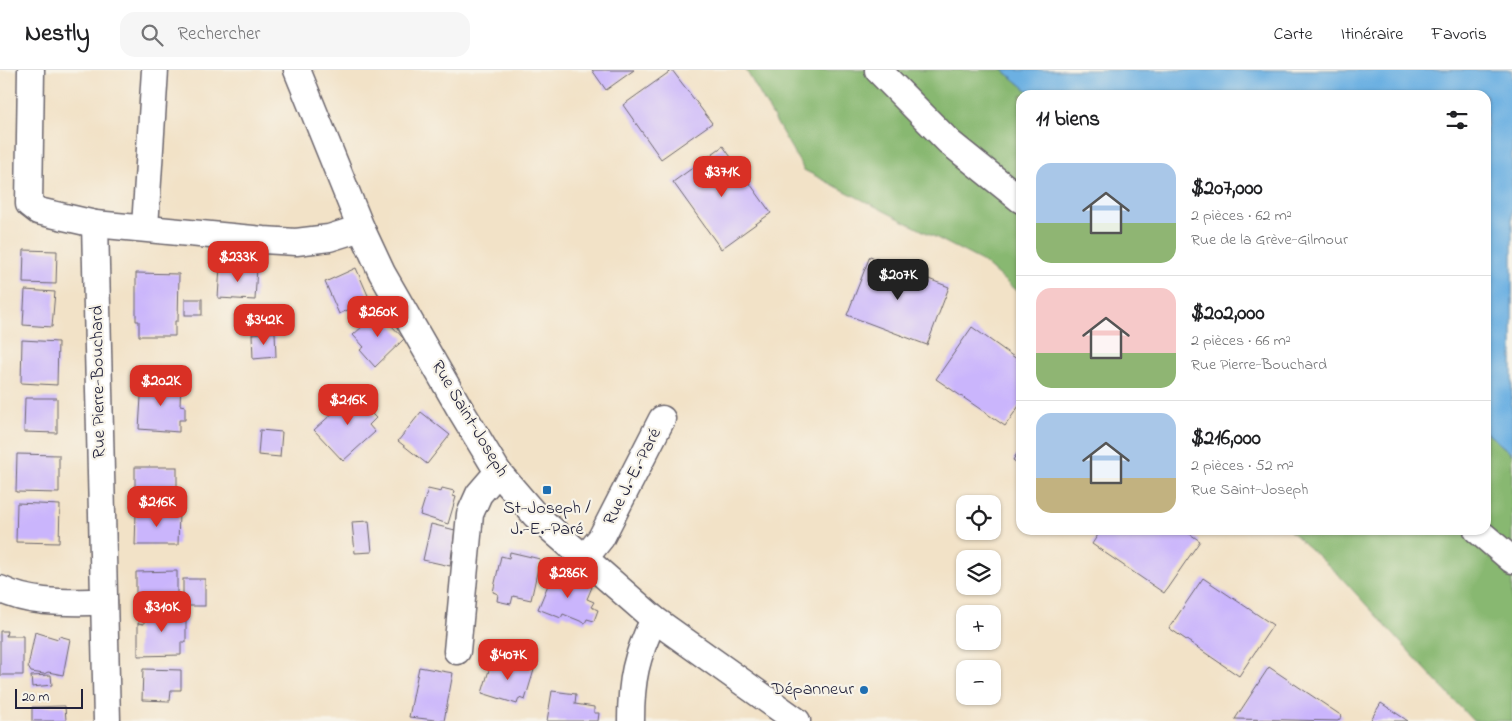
<!DOCTYPE html>
<html lang="fr">
<head>
<meta charset="utf-8">
<style>
	:root { --surface:#fff; --page:#f6f6f6; --text:#202124; --muted:#757577; --line:#e0e0e0; --accent:#d93025 }
	body { margin:0; font-family:"Indie Flower",sans-serif; background:var(--page); color:var(--text); height:100vh; display:flex; flex-direction:column; font-size:19px; white-space:nowrap }
	* { box-sizing:border-box; margin:0 }
	p { font-size:16px; color:var(--muted) }
	.icon { flex:none; width:28px; height:28px; fill:none; stroke:currentColor; stroke-width:2; stroke-linecap:round; stroke-linejoin:round }
	.map { position:relative; flex:1; overflow:hidden }
	.details { position:absolute; left:1016px; top:20px; width:475px; height:445px; display:flex; flex-direction:column; background:var(--surface); border-radius:15px; box-shadow:0 1px 4px #0004 }
	.details>* { flex:none }
	.controls { position:absolute; left:956px; top:425px; display:grid; gap:10px }
	.controls a { display:grid; place-items:center; width:45px; height:45px; border-radius:10px; background:var(--surface); box-shadow:0 1px 4px #0004; font-size:25px }
	.scale { position:absolute; left:15px; bottom:12px; width:68px; box-sizing:border-box; padding-left:5px; border:2px solid #22223b; border-top:0; font-size:14px; line-height:18px; white-space:nowrap; color:#22223b; -webkit-text-stroke:4px #f7f3e8; paint-order:stroke }
	.price { position:absolute; translate:-50% -42px; padding:0 11px; border-radius:10px; background:var(--accent); color:#fff; font-size:16px; line-height:32px; filter:drop-shadow(0 1px 2px #0008) }
	.price::after { content:''; position:absolute; left:50%; top:30px; width:15px; height:11px; margin-left:-8px; background:inherit; clip-path:polygon(0 0,100% 0,50% 100%) }
	.price.selected { background:#222; color:#fff }
	ul { padding:0; list-style:none }
	li { display:flex; align-items:center; gap:15px; height:125px; padding:0 20px }
	li+li { border-top:1px solid var(--line) }
	li span { display:grid; place-items:center; flex:none; width:140px; height:100px; border-radius:15px; color:#555 }
	li>.icon { margin-inline-start:auto }
	span .icon { width:60px; height:60px; fill:#fffc; stroke-width:1 }
	li b { font-size:21px }
	h2 { display:flex; justify-content:space-between; align-items:center; height:60px; padding:0 20px; font-size:21px }
	header { display:flex; align-items:center; gap:30px; box-sizing:border-box; height:70px; padding:0 25px; background:var(--surface); border-bottom:1px solid var(--line) }
	header strong { font-size:24px }
	nav { display:flex; gap:28px; margin-inline-start:auto; font-size:18px }
	.search { width:350px; height:45px; background:var(--page); display:flex; align-items:center; gap:12px; box-sizing:border-box; padding:0 18px; border-radius:15px; color:var(--muted); font-size:19px }
	.map>svg:first-child { display:block }
</style>
</head>
<body>
<header>
<strong>Nestly</strong>
<div class="search"><svg class="icon" aria-label="search" viewBox="0 0 24 24"><circle cx="10" cy="10" r="6"/><path d="M15 15l6 6"/></svg>Rechercher</div>
<nav><a>Carte</a><a>Itinéraire</a><a>Favoris</a></nav>
</header>
<div class="map">
<svg width="1512" height="651" viewBox="0 0 1512 651">
	<rect width="100%" height="100%" fill="#f7f3e8"/>
	<filter id="ink" filterUnits="userSpaceOnUse"><feTurbulence type="fractalNoise" baseFrequency=".02" numOctaves="2"/><feDisplacementMap in="SourceGraphic" scale="10" xChannelSelector="R" yChannelSelector="G"/><feConvolveMatrix kernelMatrix="1 2 1 2 8 2 1 2 1" color-interpolation-filters="sRGB"/></filter>
	<filter id="wash" filterUnits="userSpaceOnUse"><feTurbulence type="fractalNoise" baseFrequency=".0096" numOctaves="4" result="noise"/><feDisplacementMap in="SourceGraphic" scale="20" xChannelSelector="R" yChannelSelector="G"/><feGaussianBlur stdDeviation="1.12" result="paint"/><feColorMatrix in="noise" values="0 0 0 0 0 0 0 0 0 0 0 0 0 0 0 0 0 1.4 0 .05"/><feComposite in="paint" operator="in"/></filter>
	<g filter="url(#wash)">
		<rect width="100%" height="100%" fill="#f2e2c7"/>
		<g fill="#88b871" stroke="#556d56">
			<path d="M746 0H1003L1033 25H1021V225L982 191 804 100Z"/>
			<path d="M1486 362 1512 384V651H1473L1338 504 1289 460H1486Z"/>
		</g>
		<path fill="#6cb0e2" stroke="#47698e" d="M1003 0H1512V384L1486 362V25H1033Z"/>
		<g id="blocks">
			<g fill="#cab5fc">
				<path d="M592 0H634L606 20Z"/>
				<path d="M672 0 712 53 661 89 623 35Z"/>
				<path d="M723 76 771 143 721 179 673 112Z"/>
				<path d="M24 180 57 181 56 214 23 213Z"/>
				<path d="M870 186 949 217 927 275 847 245Z"/>
				<path d="M220 196 257 197 255 230 218 228Z"/>
				<path d="M356 198 370 230 339 244 325 212Z"/>
				<path d="M136 203 179 204 178 251H175V266H139V251H136Z"/>
				<path d="M25 220 55 222 52 257 23 255Z"/>
				<rect x="185" y="229" width="17" height="16"/>
				<path d="M383 238 395 252 391 255 404 269 375 297 360 280 364 277 353 265Z"/>
				<path d="M972 257 1021 292V333L1005 356 936 309Z"/>
				<path d="M275 262 276 287 253 289 252 264Z"/>
				<path d="M22 270 58 272 57 315 21 313Z"/>
				<path d="M142 311 181 313 180 335 185 336V350H179V362L139 359Z"/>
				<path d="M357 321 361 326 364 324 375 335 369 341 376 348 369 355 375 362 343 391 314 360Z"/>
				<path d="M25 328H57V363L24 362Z"/>
				<path d="M421 342 450 365 427 394 398 371Z"/>
				<path d="M260 360 282 362 280 387 258 385Z"/>
				<path d="M1021 377V396L1013 390Z"/>
				<path d="M17 384 59 385V423L16 422Z"/>
				<rect x="135" y="397" width="42" height="36"/>
				<path d="M442 418 454 421 453 426 456 427 448 454 420 445 428 419 441 422Z"/>
				<path d="M17 433 60 435 59 473 16 472Z"/>
				<path d="M136 442H179L178 475H135Z"/>
				<path d="M369 451 372 482 355 483 352 452Z"/>
				<path d="M431 454 455 460 450 496 423 490Z"/>
				<path d="M1101 460H1184L1200 471 1164 523 1092 474Z"/>
				<path d="M510 482 540 489 531 530 513 526 511 534 497 531 498 524 493 522 501 486 509 488Z"/>
				<path d="M566 500 576 505 574 510 592 517 587 529 594 532 591 537 598 540 594 551 587 549 585 553 563 544 561 548 538 539 553 503 563 507Z"/>
				<path d="M177 501V534L136 535V502Z"/>
				<path d="M1203 508 1273 555 1239 606 1169 558Z"/>
				<rect x="183" y="509" width="22" height="27"/>
				<path d="M186 539V572H181V585L138 586V553L144 554V540Z"/>
				<path d="M0 561H7L6 566H23V605H0Z"/>
				<path d="M35 562 58 569 59 566 70 569 63 605 48 602 44 604 31 602 28 597Z"/>
				<path d="M493 587 534 600 525 630 519 628 517 634 482 623Z"/>
				<path d="M419 597 453 603 444 651 409 647Z"/>
				<path d="M1269 597 1342 646 1338 651 1235 649Z"/>
				<path d="M143 599 181 600V620H171L170 631 142 630Z"/>
				<path d="M51 605 52 615 32 617 31 606Z"/>
				<path d="M552 621 576 624 575 634 594 637V643H599L598 651H547Z"/>
				<path d="M1381 633 1408 651H1370Z"/>
				<path d="M65 636 66 651H32V637Z"/>
			</g>
		</g>
	</g>
	<g filter="url(#ink)">
		<use href="#blocks" fill-opacity="0" stroke="#6b656c" stroke-width="1"/>
		<g fill="none" stroke-linecap="round" stroke-linejoin="round">
			<g stroke="#6b656c" stroke-width="29">
				<g id="minor">
					<path d="M31 0 29 134 38 141 95 154 263 170 296 172 329 168 361 158"/>
					<path d="M297 0 361 158 382 203 460 339 498 402 535 445 654 549 797 651"/>
					<path d="M878 0 949 72 1021 130"/>
					<path d="M95 154 107 651"/>
					<path d="M145 157 155 0"/>
					<path d="M1477 460 1512 490"/>
					<path d="M584 489 601 468 662 349"/>
					<path d="M0 519C32 535 69 532 104 532"/>
					<path d="M457 581 470 444 479 424 498 402"/>
					<path d="M631 651C631 609 636 587 654 549"/>
				</g>
			</g>
			<use href="#minor" stroke="#fff" stroke-width="26"/>
		</g>
	</g>
	<g fill="#1f6fb2" stroke="#f7f3e8" stroke-width="2">
		<rect x="542" y="415" width="10" height="10" rx="2.5"/>
		<circle cx="864" cy="620" r="5"/>
	</g>
	<g text-anchor="middle" dominant-baseline="central" stroke-width="4.5" stroke-linejoin="round" paint-order="stroke">
		<g font-size="18" fill="#22223b" stroke="#f7f3e8">
			<text transform="translate(99 312) rotate(-91)">Rue Pierre-Bouchard</text>
			<text transform="translate(469 349) rotate(59)">Rue Saint-Joseph</text>
			<text transform="translate(633 407) rotate(-63)">Rue J.-E.-Paré</text>
		</g>
		<g font-size="18" fill="#22223b" stroke="#f7f3e8">
			<text x="547" y="439">St-Joseph /<tspan x="547" dy="21">J.-E.-Paré</tspan></text>
			<text x="854" y="620" text-anchor="end">Dépanneur</text>
		</g>
	</g>
</svg>
<div class="controls">
<a><svg class="icon" aria-label="locate" viewBox="0 0 24 24"><circle cx="12" cy="12" r="6"/><path d="M12 2v4M12 18v4M2 12h4M18 12h4"/></svg></a>
<a><svg class="icon" aria-label="layers" viewBox="0 0 24 24"><path d="M12 4l9 5-9 5-9-5zM3 14l9 5 9-5"/></svg></a>
<a>+</a>
<a>−</a>
</div>
<div class="scale">20 m</div>
<b class="price" style="left:722px;top:128px">$371K</b>
<b class="price" style="left:238px;top:213px">$233K</b>
<b class="price selected" style="left:898px;top:231px">$207K</b>
<b class="price" style="left:378px;top:268px">$260K</b>
<b class="price" style="left:264px;top:276px">$342K</b>
<b class="price" style="left:161px;top:337px">$202K</b>
<b class="price" style="left:348px;top:356px">$216K</b>
<b class="price" style="left:157px;top:458px">$216K</b>
<b class="price" style="left:568px;top:529px">$286K</b>
<b class="price" style="left:162px;top:563px">$310K</b>
<b class="price" style="left:508px;top:611px">$407K</b>
<section class="details">
<h2>11 biens<svg class="icon" aria-label="filters" viewBox="0 0 24 24"><path d="M4 7h16M4 17h16"/><circle cx="9" cy="7" r="2"/><circle cx="15" cy="17" r="2"/></svg></h2>
<ul>
<li><span style="background:linear-gradient(#a9c7e8 60%,#8fb573 0)"><svg class="icon" aria-label="home" viewBox="0 0 24 24"><path d="M3 11l9-7 9 7M6 9v11h12V9"/></svg></span><div><b>$207,000</b><p>2 pièces · 62 m²</p><p>Rue de la Grève-Gilmour</p></div></li>
<li><span style="background:linear-gradient(#f6c9c9 65%,#8fb573 0)"><svg class="icon" aria-label="home" viewBox="0 0 24 24"><path d="M3 11l9-7 9 7M6 9v11h12V9"/></svg></span><div><b>$202,000</b><p>2 pièces · 66 m²</p><p>Rue Pierre-Bouchard</p></div></li>
<li><span style="background:linear-gradient(#a9c7e8 65%,#c2b280 0)"><svg class="icon" aria-label="home" viewBox="0 0 24 24"><path d="M3 11l9-7 9 7M6 9v11h12V9"/></svg></span><div><b>$216,000</b><p>2 pièces · 52 m²</p><p>Rue Saint-Joseph</p></div></li>
</ul>
</section>
</div>
</body>
</html>
